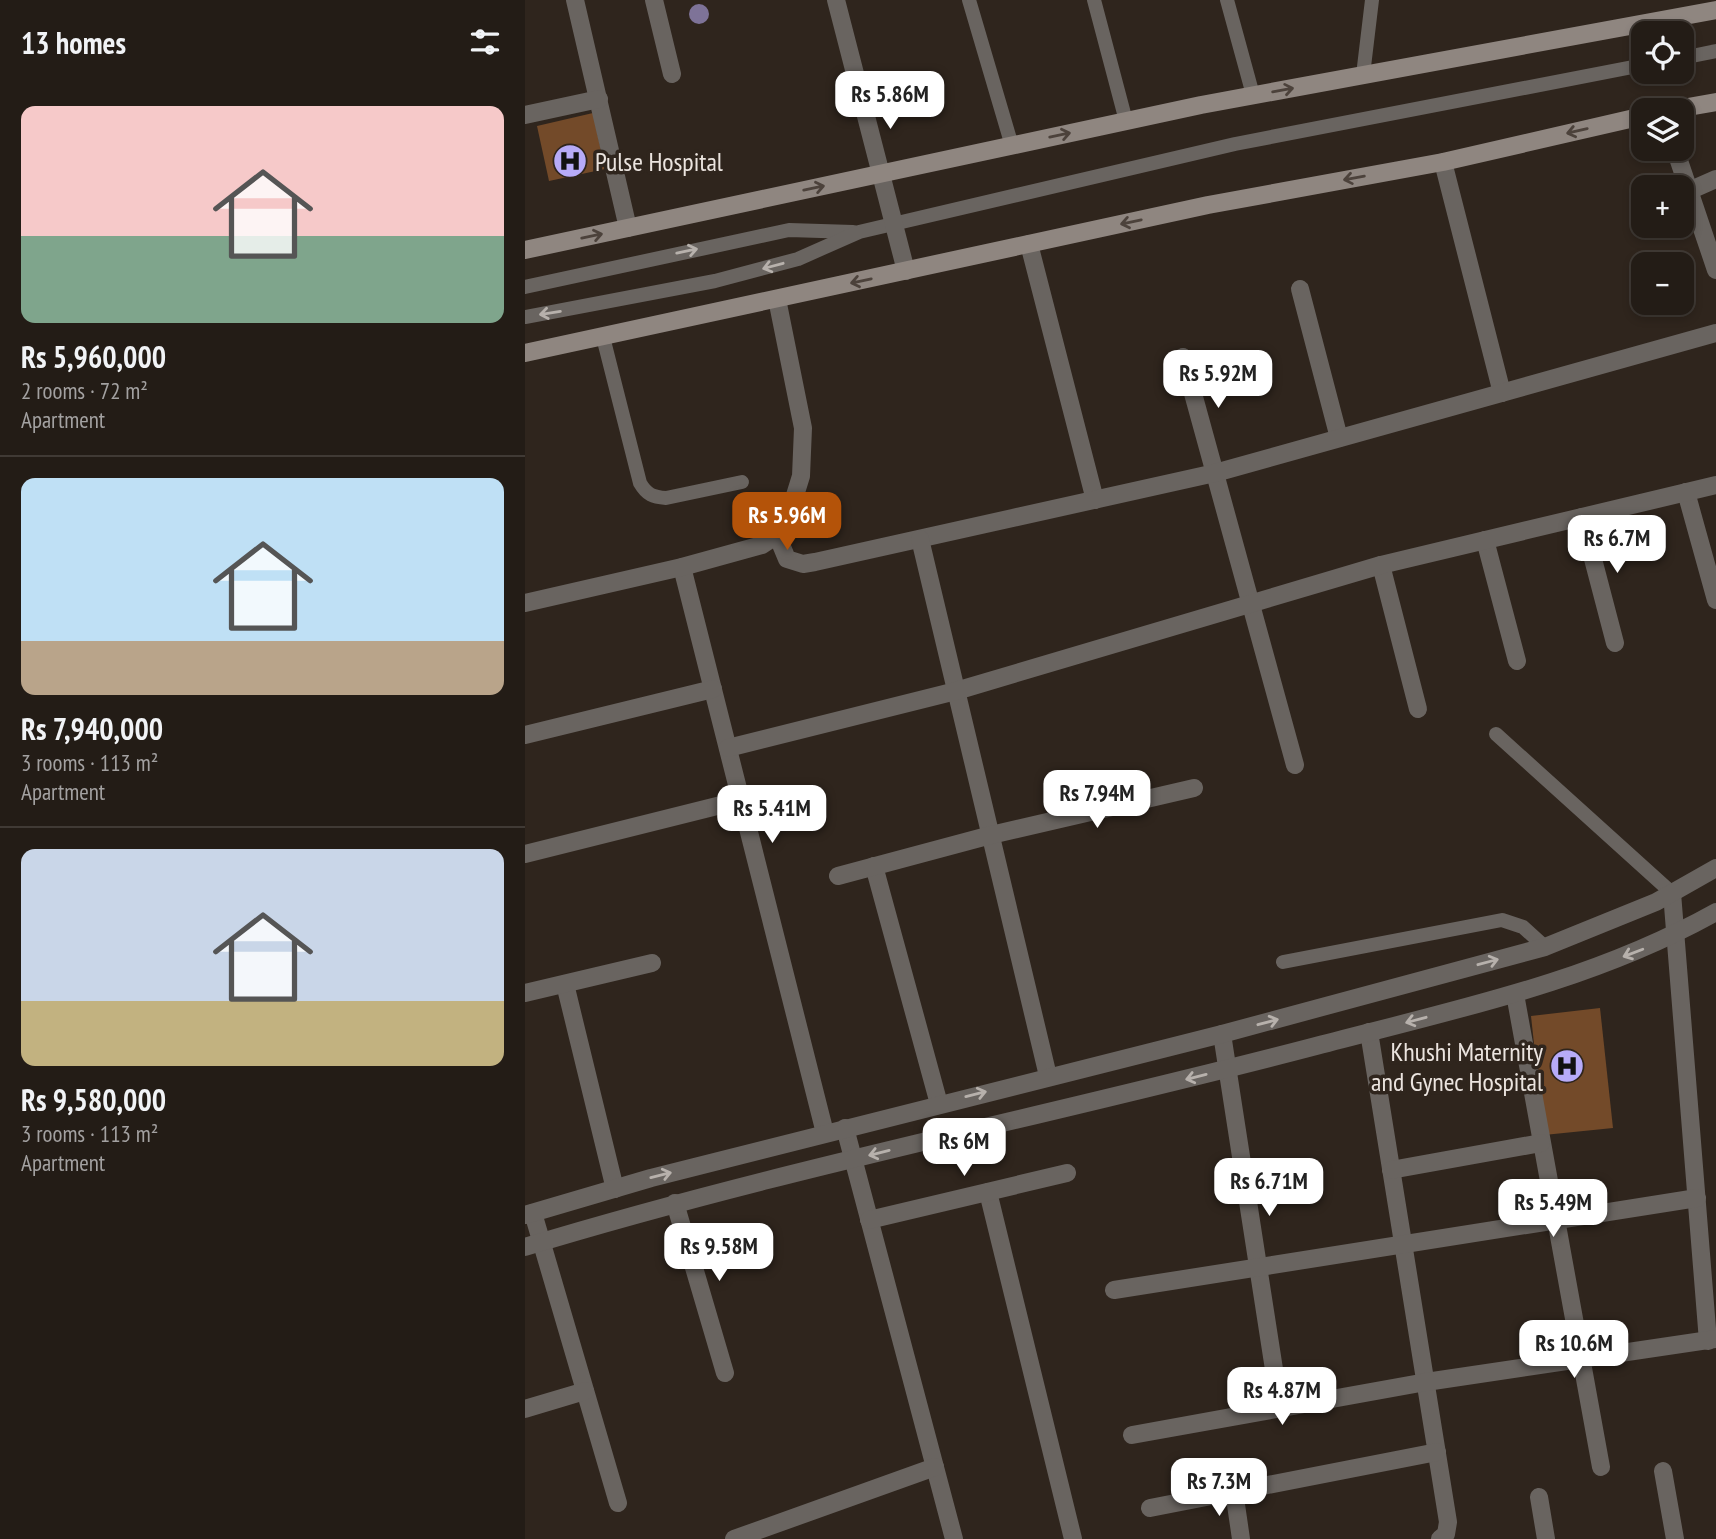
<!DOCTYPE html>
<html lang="en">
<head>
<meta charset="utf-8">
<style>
	:root { --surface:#231c16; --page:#2b251f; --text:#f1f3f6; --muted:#a3a1a1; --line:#403a35; --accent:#b45309 }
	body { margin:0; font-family:"PT Sans Narrow",sans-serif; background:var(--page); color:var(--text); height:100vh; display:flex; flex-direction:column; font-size:26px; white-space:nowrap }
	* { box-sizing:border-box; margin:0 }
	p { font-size:23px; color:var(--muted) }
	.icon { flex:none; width:38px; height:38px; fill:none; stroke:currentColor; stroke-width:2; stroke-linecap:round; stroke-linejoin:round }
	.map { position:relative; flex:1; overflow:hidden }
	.sheet { display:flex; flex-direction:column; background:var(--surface); width:525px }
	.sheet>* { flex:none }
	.tools { position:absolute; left:1106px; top:21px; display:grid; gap:14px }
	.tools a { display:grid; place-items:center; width:63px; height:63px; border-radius:14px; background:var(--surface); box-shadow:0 4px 10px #0003,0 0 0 2px var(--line); font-size:35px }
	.price { position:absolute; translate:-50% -60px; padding:0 16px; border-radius:14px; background:#fff; color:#222; font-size:23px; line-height:46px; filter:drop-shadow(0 2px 4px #0008) }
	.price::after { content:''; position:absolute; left:50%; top:42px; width:21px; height:16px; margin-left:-10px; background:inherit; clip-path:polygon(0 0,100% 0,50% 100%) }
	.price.selected { background:var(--accent); color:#fff }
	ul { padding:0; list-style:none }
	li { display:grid; align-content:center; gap:14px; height:371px; padding:0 21px }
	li+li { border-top:2px solid var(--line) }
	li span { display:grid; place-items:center; height:217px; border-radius:14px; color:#555 }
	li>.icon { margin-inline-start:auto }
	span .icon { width:126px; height:126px; fill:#fffc; stroke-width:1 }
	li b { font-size:30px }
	h2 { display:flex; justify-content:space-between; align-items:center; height:84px; padding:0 21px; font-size:30px }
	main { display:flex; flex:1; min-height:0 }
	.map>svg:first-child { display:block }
</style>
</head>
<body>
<main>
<section class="sheet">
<h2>13 homes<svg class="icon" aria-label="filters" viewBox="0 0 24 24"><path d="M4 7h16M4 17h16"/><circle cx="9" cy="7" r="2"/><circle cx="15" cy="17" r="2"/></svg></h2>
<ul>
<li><span style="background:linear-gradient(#f6c9c9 60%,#7fa58c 0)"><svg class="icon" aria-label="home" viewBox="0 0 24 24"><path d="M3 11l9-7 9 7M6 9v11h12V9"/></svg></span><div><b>Rs 5,960,000</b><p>2 rooms · 72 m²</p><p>Apartment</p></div></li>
<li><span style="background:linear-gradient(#bfe0f5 75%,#b9a48a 0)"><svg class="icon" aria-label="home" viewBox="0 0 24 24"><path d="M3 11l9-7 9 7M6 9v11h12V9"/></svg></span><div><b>Rs 7,940,000</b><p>3 rooms · 113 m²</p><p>Apartment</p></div></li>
<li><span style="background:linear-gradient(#c9d6e8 70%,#c2b280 0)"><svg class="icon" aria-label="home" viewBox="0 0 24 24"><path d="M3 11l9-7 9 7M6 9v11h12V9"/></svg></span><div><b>Rs 9,580,000</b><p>3 rooms · 113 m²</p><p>Apartment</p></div></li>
</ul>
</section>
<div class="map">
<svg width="1191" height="1539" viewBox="0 0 1191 1539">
	<rect width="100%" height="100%" fill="#2f251d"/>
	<g fill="#734a29">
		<path d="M68 113 80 169 24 181 12 126Z"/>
		<path d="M1075 1008 1088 1128 1019 1135 1006 1016Z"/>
	</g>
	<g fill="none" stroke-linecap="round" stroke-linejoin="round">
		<g stroke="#696460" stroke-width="14">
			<path d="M444 0 487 146"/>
			<path d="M569 0 601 121"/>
			<path d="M702 0 728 95"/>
			<path d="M1157 58 1191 51"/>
			<path d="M838 75 847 0"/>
			<path d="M0 287 264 230 328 232"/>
			<path d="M0 317 190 281 273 259 334 232 710 144 1118 65"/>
			<path d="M78 337 115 483C122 495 128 497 141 498L217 482"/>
			<path d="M971 734 1147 893"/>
			<path d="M758 962 977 920 998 927 1020 947"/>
		</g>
		<g stroke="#696460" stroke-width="18">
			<path d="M50 0 103 228"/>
			<path d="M129 0 147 74"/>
			<path d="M0 115 74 99"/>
			<path d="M1150 149 1191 270"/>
			<path d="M918 162 977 393"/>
			<path d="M1166 190 1191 179"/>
			<path d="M504 244 570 500"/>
			<path d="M775 289 814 438"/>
			<path d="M658 357 770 765"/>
			<path d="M1161 492 1191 600"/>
			<path d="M1057 517 1090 643"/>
			<path d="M252 535 262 559 278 564 290 562 690 473 1191 333"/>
			<path d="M395 539 523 1076"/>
			<path d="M960 540 992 661"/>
			<path d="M856 565 893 709"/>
			<path d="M157 567 300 1133"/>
			<path d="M0 603 157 567 237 545 252 535 263 518 276 476 278 428 252 299"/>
			<path d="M0 735 188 689"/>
			<path d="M203 748 431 691 856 565 1191 485"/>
			<path d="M0 854 216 800"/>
			<path d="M349 866 414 1104"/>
			<path d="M313 876 466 835 669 788"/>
			<path d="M1147 893 1183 1341"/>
			<path d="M40 984 90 1189"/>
			<path d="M0 993 127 963"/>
			<path d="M990 994 1076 1467"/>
			<path d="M844 1032 923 1522 921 1534 915 1539"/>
			<path d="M697 1034 755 1408"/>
			<path d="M320 1128 429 1539"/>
			<path d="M866 1170 1016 1143"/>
			<path d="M463 1192 548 1539"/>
			<path d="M150 1203 200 1373"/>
			<path d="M8 1213 93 1503"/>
			<path d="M344 1220 542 1173"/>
			<path d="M589 1290 1172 1198"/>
			<path d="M0 1409 60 1391"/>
			<path d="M607 1435 901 1382 1191 1339"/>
			<path d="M1138 1471 1150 1539"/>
			<path d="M709 1491 716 1539"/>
			<path d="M1014 1497 1021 1539"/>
			<path d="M625 1508 912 1452"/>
			<path d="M209 1539 410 1467"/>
		</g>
		<g stroke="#696460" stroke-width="18">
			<path d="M311 0 381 271"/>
			<path d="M0 1215 126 1178 697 1034 1020 947 1131 902 1191 868"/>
			<path d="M0 1247C260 1168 528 1115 791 1046 928 1010 1066 982 1191 912"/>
		</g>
		<g stroke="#8f8680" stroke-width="18">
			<path d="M1146 110 1191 102"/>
			<path d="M0 250 676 105 1191 10"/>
			<path d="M0 353 683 205 918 162 1118 116"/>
		</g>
	</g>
	<circle fill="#7e7398" cx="174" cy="14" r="10"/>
	<defs><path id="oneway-shaft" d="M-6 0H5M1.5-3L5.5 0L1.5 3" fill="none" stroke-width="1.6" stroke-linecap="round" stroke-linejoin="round" transform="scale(1.75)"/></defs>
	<g stroke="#4c423b">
		<use href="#oneway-shaft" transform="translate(758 90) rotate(-10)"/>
		<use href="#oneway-shaft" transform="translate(1052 131) rotate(167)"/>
		<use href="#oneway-shaft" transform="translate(535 135) rotate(-12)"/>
		<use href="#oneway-shaft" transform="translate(829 178) rotate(170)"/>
		<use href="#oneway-shaft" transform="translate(289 188) rotate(-12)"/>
		<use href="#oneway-shaft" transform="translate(606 222) rotate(168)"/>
		<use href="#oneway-shaft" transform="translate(67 236) rotate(-12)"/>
		<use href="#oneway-shaft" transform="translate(336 281) rotate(168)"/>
	</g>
	<g stroke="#b7b1ac">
		<use href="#oneway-shaft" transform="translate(162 251) rotate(-12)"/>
		<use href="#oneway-shaft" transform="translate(248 266) rotate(165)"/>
		<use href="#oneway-shaft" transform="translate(25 313) rotate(171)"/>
		<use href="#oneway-shaft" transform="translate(1108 953) rotate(159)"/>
		<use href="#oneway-shaft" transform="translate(963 962) rotate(-15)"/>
		<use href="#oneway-shaft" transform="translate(891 1020) rotate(165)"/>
		<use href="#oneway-shaft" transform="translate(743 1022) rotate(-15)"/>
		<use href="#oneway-shaft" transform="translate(671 1077) rotate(166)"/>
		<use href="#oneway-shaft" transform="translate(451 1094) rotate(-14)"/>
		<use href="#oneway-shaft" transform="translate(354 1153) rotate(166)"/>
		<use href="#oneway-shaft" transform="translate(136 1175) rotate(-14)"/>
	</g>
	<defs>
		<g id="hospital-disc" transform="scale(1.75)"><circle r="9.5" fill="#b7abf8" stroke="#2f251d"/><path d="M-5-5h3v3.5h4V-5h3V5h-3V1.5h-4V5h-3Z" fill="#111"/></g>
	</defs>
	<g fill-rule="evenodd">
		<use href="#hospital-disc" x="45" y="161"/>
		<use href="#hospital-disc" x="1042" y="1066"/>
	</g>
	<g text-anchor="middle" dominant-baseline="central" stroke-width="7" stroke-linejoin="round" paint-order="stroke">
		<g font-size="26" fill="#ebe4df" stroke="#2f251d" text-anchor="start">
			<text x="70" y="161">Pulse Hospital</text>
			<text x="1018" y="1051" text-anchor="end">Khushi Maternity<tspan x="1018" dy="30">and Gynec Hospital</tspan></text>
		</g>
	</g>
</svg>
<div class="tools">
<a><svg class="icon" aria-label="locate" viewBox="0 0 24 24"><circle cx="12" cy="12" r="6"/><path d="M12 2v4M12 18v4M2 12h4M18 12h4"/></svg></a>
<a><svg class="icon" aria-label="layers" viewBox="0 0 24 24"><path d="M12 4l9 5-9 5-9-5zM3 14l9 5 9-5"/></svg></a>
<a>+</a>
<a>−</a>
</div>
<b class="price" style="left:365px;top:131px">Rs 5.86M</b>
<b class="price" style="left:693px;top:410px">Rs 5.92M</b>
<b class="price selected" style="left:262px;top:552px">Rs 5.96M</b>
<b class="price" style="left:1092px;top:575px">Rs 6.7M</b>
<b class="price" style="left:572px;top:830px">Rs 7.94M</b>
<b class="price" style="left:247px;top:845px">Rs 5.41M</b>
<b class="price" style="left:439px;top:1178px">Rs 6M</b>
<b class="price" style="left:744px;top:1218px">Rs 6.71M</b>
<b class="price" style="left:1028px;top:1239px">Rs 5.49M</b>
<b class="price" style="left:194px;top:1283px">Rs 9.58M</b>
<b class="price" style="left:1049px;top:1380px">Rs 10.6M</b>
<b class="price" style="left:757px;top:1427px">Rs 4.87M</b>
<b class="price" style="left:694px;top:1518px">Rs 7.3M</b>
</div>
</main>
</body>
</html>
